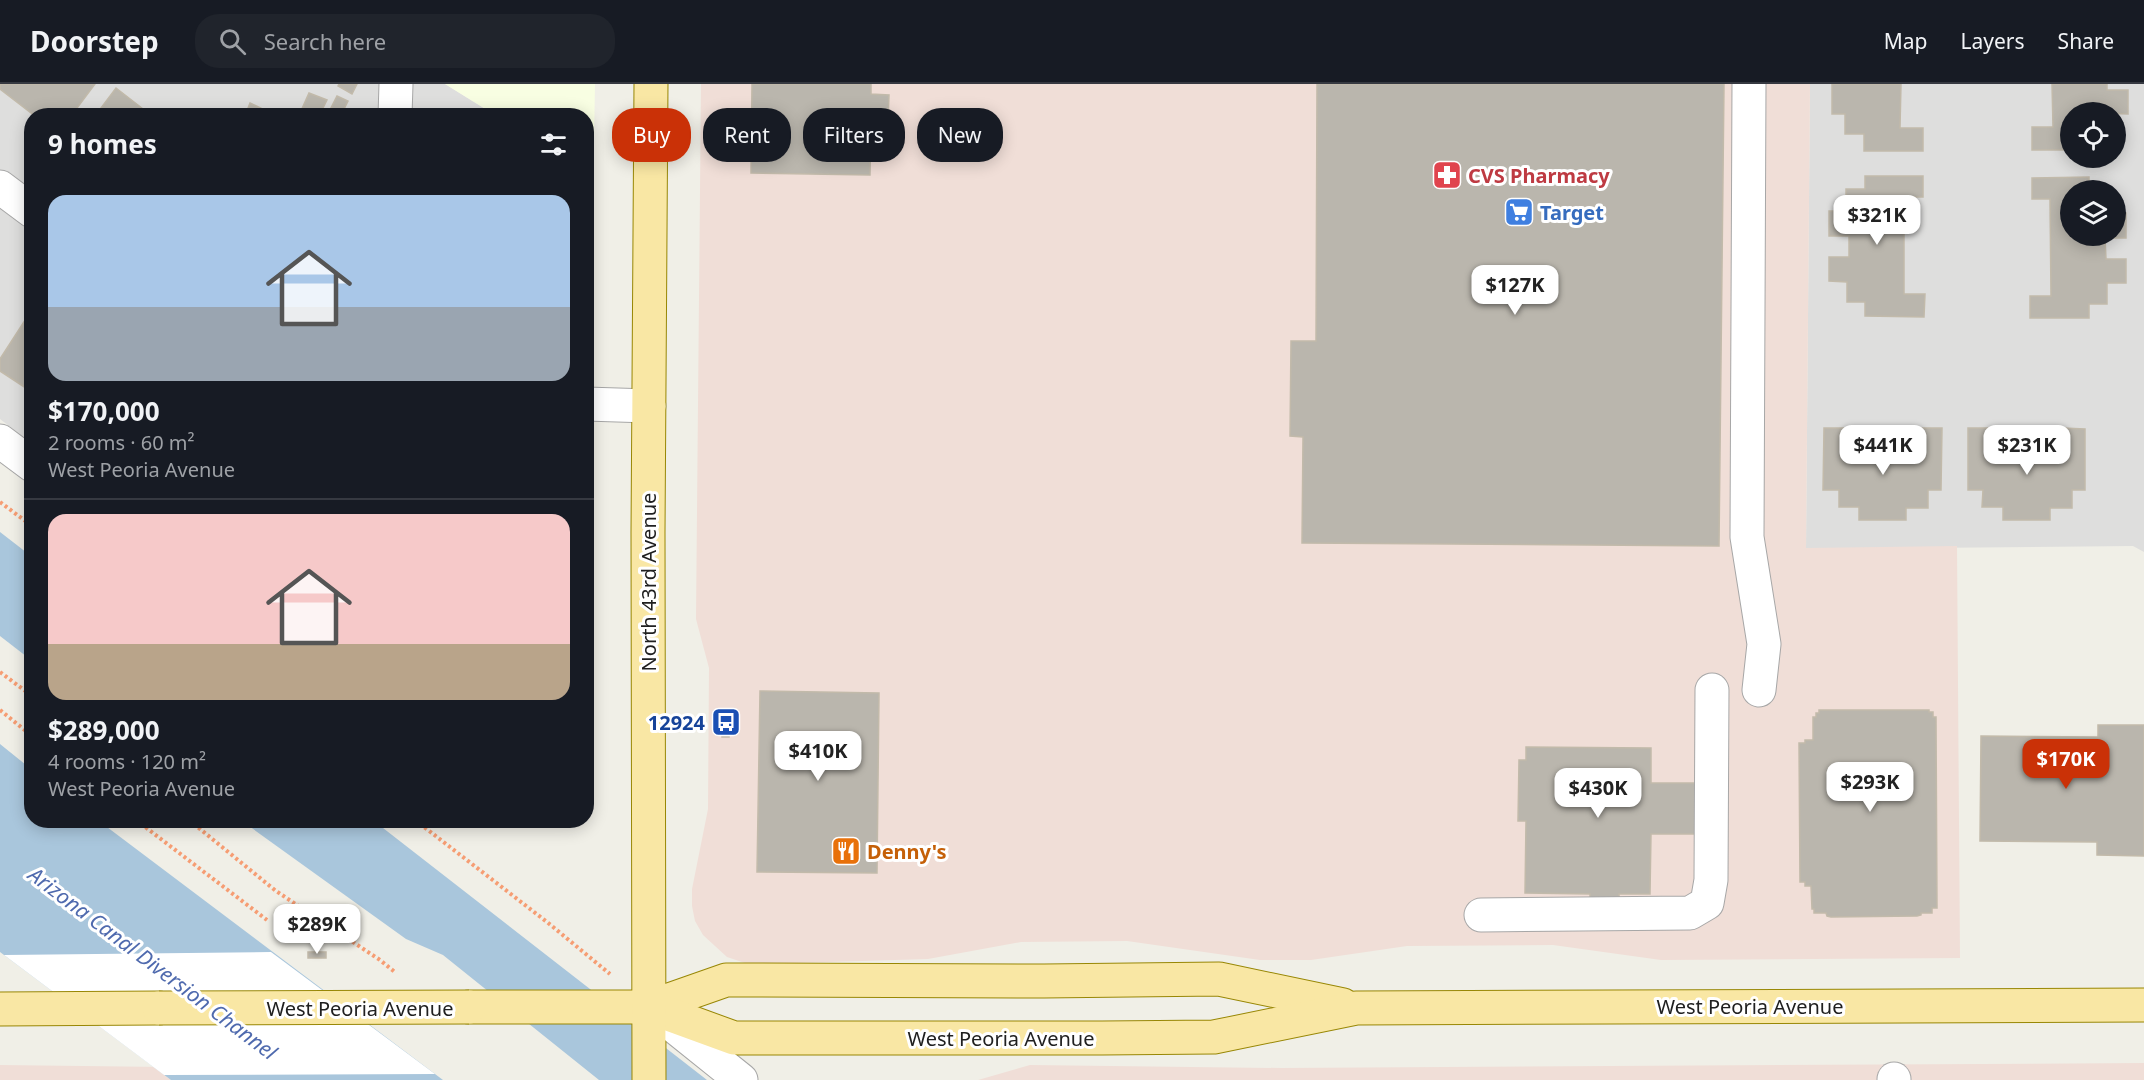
<!DOCTYPE html>
<html lang="en">
<head>
<meta charset="utf-8">
<style>
	:root { --surface:#171b24; --page:#20242c; --text:#f1f3f6; --muted:#9ea1a6; --line:#363941; --accent:#ca3107 }
	body { margin:0; font-family:"Noto Sans",sans-serif; background:var(--page); color:var(--text); height:100vh; display:flex; flex-direction:column; font-size:22px; white-space:nowrap }
	* { box-sizing:border-box; margin:0 }
	p { font-size:20px; color:var(--muted) }
	.icon { flex:none; width:33px; height:33px; fill:none; stroke:currentColor; stroke-width:2; stroke-linecap:round; stroke-linejoin:round }
	.map { position:relative; flex:1; overflow:hidden }
	.panel { position:absolute; left:24px; top:24px; width:570px; height:720px; display:flex; flex-direction:column; background:var(--surface); border-radius:24px; box-shadow:0 3px 15px #0003 }
	.panel>* { flex:none }
	.guide { position:absolute; left:612px; top:24px; width:570px; height:54px; display:flex; gap:12px }
	.buttons { position:absolute; left:2060px; top:18px; display:grid; gap:12px }
	.buttons a { display:grid; place-items:center; width:66px; height:66px; border-radius:50%; background:var(--surface); box-shadow:0 3px 15px #0003; font-size:30px }
	.price { position:absolute; translate:-50% -51px; padding:0 14px; border-radius:12px; background:#fff; color:#222; font-size:20px; line-height:39px; filter:drop-shadow(0 2px 3px #0008) }
	.price::after { content:''; position:absolute; left:50%; top:36px; width:18px; height:14px; margin-left:-9px; background:inherit; clip-path:polygon(0 0,100% 0,50% 100%) }
	.price.selected { background:var(--accent); color:#fff }
	ul { padding:0; list-style:none }
	li { display:grid; align-content:center; gap:12px; height:318px; padding:0 24px }
	li+li { border-top:2px solid var(--line) }
	li span { display:grid; place-items:center; height:186px; border-radius:18px; color:#555 }
	li>.icon { margin-inline-start:auto }
	span .icon { width:108px; height:108px; fill:#fffc; stroke-width:1 }
	li b { font-size:26px }
	h2 { display:flex; justify-content:space-between; align-items:center; height:72px; padding:0 24px; font-size:26px }
	.pill { padding:0 21px; border-radius:24px; background:var(--surface); box-shadow:0 3px 15px #0003; font-size:21px; line-height:54px }
	.pill.selected { background:var(--accent); color:#fff }
	header { display:flex; align-items:center; gap:36px; box-sizing:border-box; height:84px; padding:0 30px; background:var(--surface); border-bottom:2px solid var(--line) }
	header strong { font-size:28px }
	nav { display:flex; gap:33px; margin-inline-start:auto; font-size:21px }
	.search { width:420px; height:54px; background:var(--page); display:flex; align-items:center; gap:15px; box-sizing:border-box; padding:0 21px; border-radius:24px; color:var(--muted); font-size:22px }
	.map>svg:first-child { display:block }
</style>
</head>
<body>
<header>
<strong>Doorstep</strong>
<div class="search"><svg class="icon" aria-label="search" viewBox="0 0 24 24"><circle cx="10" cy="10" r="6"/><path d="M15 15l6 6"/></svg>Search here</div>
<nav><a>Map</a><a>Layers</a><a>Share</a></nav>
</header>
<div class="map">
<svg width="2144" height="996" viewBox="0 0 2144 996">
	<rect width="100%" height="100%" fill="#f0efe7"/>
	<g fill="#dededd" fill-rule="evenodd">
		<path d="M0 0H445L495 31 32 32 31 359 0 335Z"/>
		<path d="M1810 0H2144V468L2133 462 1806 465ZM2070 28H2115V74H2070ZM2070 106H2115V152H2070Z"/>
	</g>
	<g fill="#f0ded7">
		<path d="M701 0H1810L1806 464 1957 462 1960 874 1661 876 1553 861 1407 862 1311 876H1260L1127 857 1021 858 928 875 761 880 745 879 727 873 703 851 695 837 692 822V805L708 725 709 584 696 535Z"/>
		<path d="M2144 979V996H978L1030 981 1281 984Z"/>
		<path d="M0 981 165 983 164 991 171 996H0Z"/>
	</g>
	<path fill="#f8fee2" d="M445 0H595L594 57 587 56 586 32 495 31Z"/>
	<g fill="#a9c6dc">
		<path d="M0 448 31 472V576L0 552Z"/>
		<path d="M0 660 31 685 32 736 99 737 443 996H171L4 871 0 868Z"/>
		<path d="M242 737H374L707 996H599L443 871 406 855Z"/>
	</g>
	<path fill="#fff" d="M271 868 435 990 164 991 4 871Z"/>
	<g fill="#bab6ad" stroke="#c2baaa" stroke-width="1.5">
		<path d="M0 0H95L71 32H35L0 5Z"/>
		<path d="M339 0H357L352 10 338 2Z"/>
		<path d="M752 0H871V10L889 11 888 36H871L870 91 751 89Z"/>
		<path d="M1317 0H1724L1719 462 1302 459 1303 353 1290 352 1291 257H1316Z"/>
		<path d="M1832 0H1901L1900 44H1923V67H1864V50H1845V30H1832Z"/>
		<path d="M2052 0H2107V6H2128V30L2070 28V66H2032V43H2053Z"/>
		<path d="M116 4 152 32H95Z"/>
		<path d="M309 9 327 16 319 32H310L301 27Z"/>
		<path d="M337 12 348 17 342 29 331 24Z"/>
		<path d="M250 19 277 32H245Z"/>
		<path d="M1865 92H1923V113H1904V210H1925L1924 233 1865 232V218H1847V198L1829 197V173H1849V152H1829V127H1846V105H1865Z"/>
		<path d="M2089 93V106H2070V152H2115V129H2126V154H2105L2106 175H2126V199H2107V220H2089V234H2030V212H2051L2050 115H2032V94Z"/>
		<path d="M31 227 32 228V308L0 287V275Z"/>
		<path d="M1824 344H1844V367H1920V344H1942L1941 406H1928V424H1906V436H1859V423H1839V406H1823Z"/>
		<path d="M1968 344H1988V367H2063V344L2085 345V406H2072V424H2050V436H2003V423H1982L1983 406H1968Z"/>
		<path d="M760 607 879 609 877 789 757 788Z"/>
		<path d="M1819 626H1929V628H1933V633H1936L1937 824H1932V829H1921V831L1917 832 1831 833 1827 832 1826 829H1814V825H1812L1811 802H1805V798H1800L1799 659H1805V656H1813V633H1816V629H1819Z"/>
		<rect x="722" y="635" width="7" height="18"/>
		<path d="M2098 641H2144V772L2097 771V758L1980 757 1981 652 2098 653Z"/>
		<path d="M1526 663 1651 664V699H1703L1702 750H1651L1650 810H1619V818H1590V810L1525 809 1526 737H1518L1519 676H1526Z"/>
		<rect x="308" y="868" width="18" height="6"/>
	</g>
	<g fill="none" stroke-linecap="round" stroke-linejoin="round">
		<g stroke="#a7a7a7" stroke-width="35">
			<g id="minor">
				<path d="M1749 0 1747 453 1764 560 1759 606"/>
				<path d="M395 32 396 0"/>
				<path d="M0 103 32 127"/>
				<path d="M586 320 649 322"/>
				<path d="M0 357 32 381"/>
				<path d="M1481 831 1690 829 1707 819 1711 796 1712 606"/>
				<path d="M655 927 741 996"/>
				<path d="M1894 996V995"/>
			</g>
		</g>
		<g stroke="#988705" stroke-width="35">
			<g id="major">
				<path d="M469 923H649L726 896 1044 897 1219 895 1343 921"/>
				<path d="M649 923 734 954H1102L1214 953 1356 924 2144 921"/>
				<path d="M0 925 159 924"/>
				<path d="M649 996 648 449 651 0"/>
			</g>
		</g>
		<g stroke="#f69d73" stroke-width="4" stroke-dasharray="3 3" stroke-linecap="butt">
			<path d="M0 418 32 442"/>
			<path d="M0 588 32 612"/>
			<path d="M0 626 32 652"/>
			<path d="M136 736 267 836"/>
			<path d="M189 736 276 807 380 876 396 889"/>
			<path d="M415 736 547 838 610 890"/>
		</g>
		<use href="#minor" stroke="#fff" stroke-width="33"/>
		<use href="#major" stroke="#f9e7a4" stroke-width="33"/>
		<g stroke="#988705" stroke-width="35" stroke-linecap="butt">
			<path id="major-bridge" d="M159 924 469 923"/>
		</g>
		<use href="#major-bridge" stroke="#f9e7a4" stroke-width="33"/>
	</g>
	<defs>
		<g id="pharmacy-square" transform="scale(1.5)"><rect x="-9" y="-9" width="18" height="18" rx="4" fill="#e0444e" stroke="#fff"/><path d="M-2-6h4v4h4v4h-4v4h-4v-4h-4v-4h4Z" fill="#fff"/></g>
		<g id="supermarket-square" transform="scale(1.5)"><rect x="-9" y="-9" width="18" height="18" rx="4" fill="#3f7fe0" stroke="#fff"/><path d="M-6-5.5h2.5l.6 2H6L4.5 2H-2.5L-4.4-4H-6ZM-1.5 3.2a1.3 1.3 0 1 0 .1 0ZM3 3.2a1.3 1.3 0 1 0 .1 0Z" fill="#fff"/></g>
		<g id="bus-square" transform="scale(1.5)"><rect x="-9" y="-9" width="18" height="18" rx="4" fill="#1a4fb4" stroke="#fff"/><path d="M-5-6H5V4H4V6H2V4H-2V6H-4V4H-5ZM-3.5-4V0h7V-4ZM-3.5 1.2v1.5H-2V1.2ZM2 1.2v1.5H3.5V1.2Z" fill="#fff"/></g>
		<g id="restaurant-square" transform="scale(1.5)"><rect x="-9" y="-9" width="18" height="18" rx="4" fill="#e8710a" stroke="#fff"/><path d="M-5-6h1v4h1v-4h1v4h1v-4h1v5L-1.5 .5V6h-2V.5L-5-1ZM5-6V6H3V1.5H1.5Q1.5-4 5-6Z" fill="#fff"/></g>
	</defs>
	<g fill-rule="evenodd">
		<use href="#pharmacy-square" x="1447" y="91"/>
		<use href="#supermarket-square" x="1519" y="128"/>
		<use href="#bus-square" x="726" y="638"/>
		<use href="#restaurant-square" x="846" y="767"/>
	</g>
	<g text-anchor="middle" dominant-baseline="central" stroke-width="6" stroke-linejoin="round" paint-order="stroke">
		<g font-size="20" font-weight="bold" fill="#be3a42" stroke="#fff" text-anchor="start">
			<text x="1468" y="91">CVS Pharmacy</text>
		</g>
		<g font-size="20" font-weight="bold" fill="#366cbe" stroke="#fff" text-anchor="start">
			<text x="1540" y="128">Target</text>
		</g>
		<g font-size="20" fill="#202020" stroke="#fff">
			<text transform="translate(648 498) rotate(-90)">North 43rd Avenue</text>
			<text x="1750" y="922">West Peoria Avenue</text>
			<text x="360" y="924">West Peoria Avenue</text>
			<text x="1001" y="954">West Peoria Avenue</text>
		</g>
		<g font-size="20" font-weight="bold" fill="#164399" stroke="#fff" text-anchor="end">
			<text x="705" y="638">12924</text>
		</g>
		<g font-size="20" font-weight="bold" fill="#c56008" stroke="#fff" text-anchor="start">
			<text x="867" y="767">Denny's</text>
		</g>
		<g font-size="21" font-style="italic" fill="#4f6aae" stroke="#fff">
			<text transform="translate(153 879) rotate(37)">Arizona Canal Diversion Channel</text>
		</g>
	</g>
</svg>
<div class="buttons">
<a><svg class="icon" aria-label="locate" viewBox="0 0 24 24"><circle cx="12" cy="12" r="6"/><path d="M12 2v4M12 18v4M2 12h4M18 12h4"/></svg></a>
<a><svg class="icon" aria-label="layers" viewBox="0 0 24 24"><path d="M12 4l9 5-9 5-9-5zM3 14l9 5 9-5"/></svg></a>
</div>
<b class="price" style="left:1877px;top:162px">$321K</b>
<b class="price" style="left:1515px;top:232px">$127K</b>
<b class="price" style="left:1883px;top:392px">$441K</b>
<b class="price" style="left:2027px;top:392px">$231K</b>
<b class="price" style="left:818px;top:698px">$410K</b>
<b class="price selected" style="left:2066px;top:706px">$170K</b>
<b class="price" style="left:1870px;top:729px">$293K</b>
<b class="price" style="left:1598px;top:735px">$430K</b>
<b class="price" style="left:317px;top:871px">$289K</b>
<div class="guide">
<a class="pill selected">Buy</a>
<a class="pill">Rent</a>
<a class="pill">Filters</a>
<a class="pill">New</a>
</div>
<section class="panel">
<h2>9 homes<svg class="icon" aria-label="filters" viewBox="0 0 24 24"><path d="M4 7h16M4 17h16"/><circle cx="9" cy="7" r="2"/><circle cx="15" cy="17" r="2"/></svg></h2>
<ul>
<li><span style="background:linear-gradient(#a9c7e8 60%,#9aa5b1 0)"><svg class="icon" aria-label="home" viewBox="0 0 24 24"><path d="M3 11l9-7 9 7M6 9v11h12V9"/></svg></span><div><b>$170,000</b><p>2 rooms · 60 m²</p><p>West Peoria Avenue</p></div></li>
<li><span style="background:linear-gradient(#f6c9c9 70%,#b9a48a 0)"><svg class="icon" aria-label="home" viewBox="0 0 24 24"><path d="M3 11l9-7 9 7M6 9v11h12V9"/></svg></span><div><b>$289,000</b><p>4 rooms · 120 m²</p><p>West Peoria Avenue</p></div></li>
</ul>
</section>
</div>
</body>
</html>
